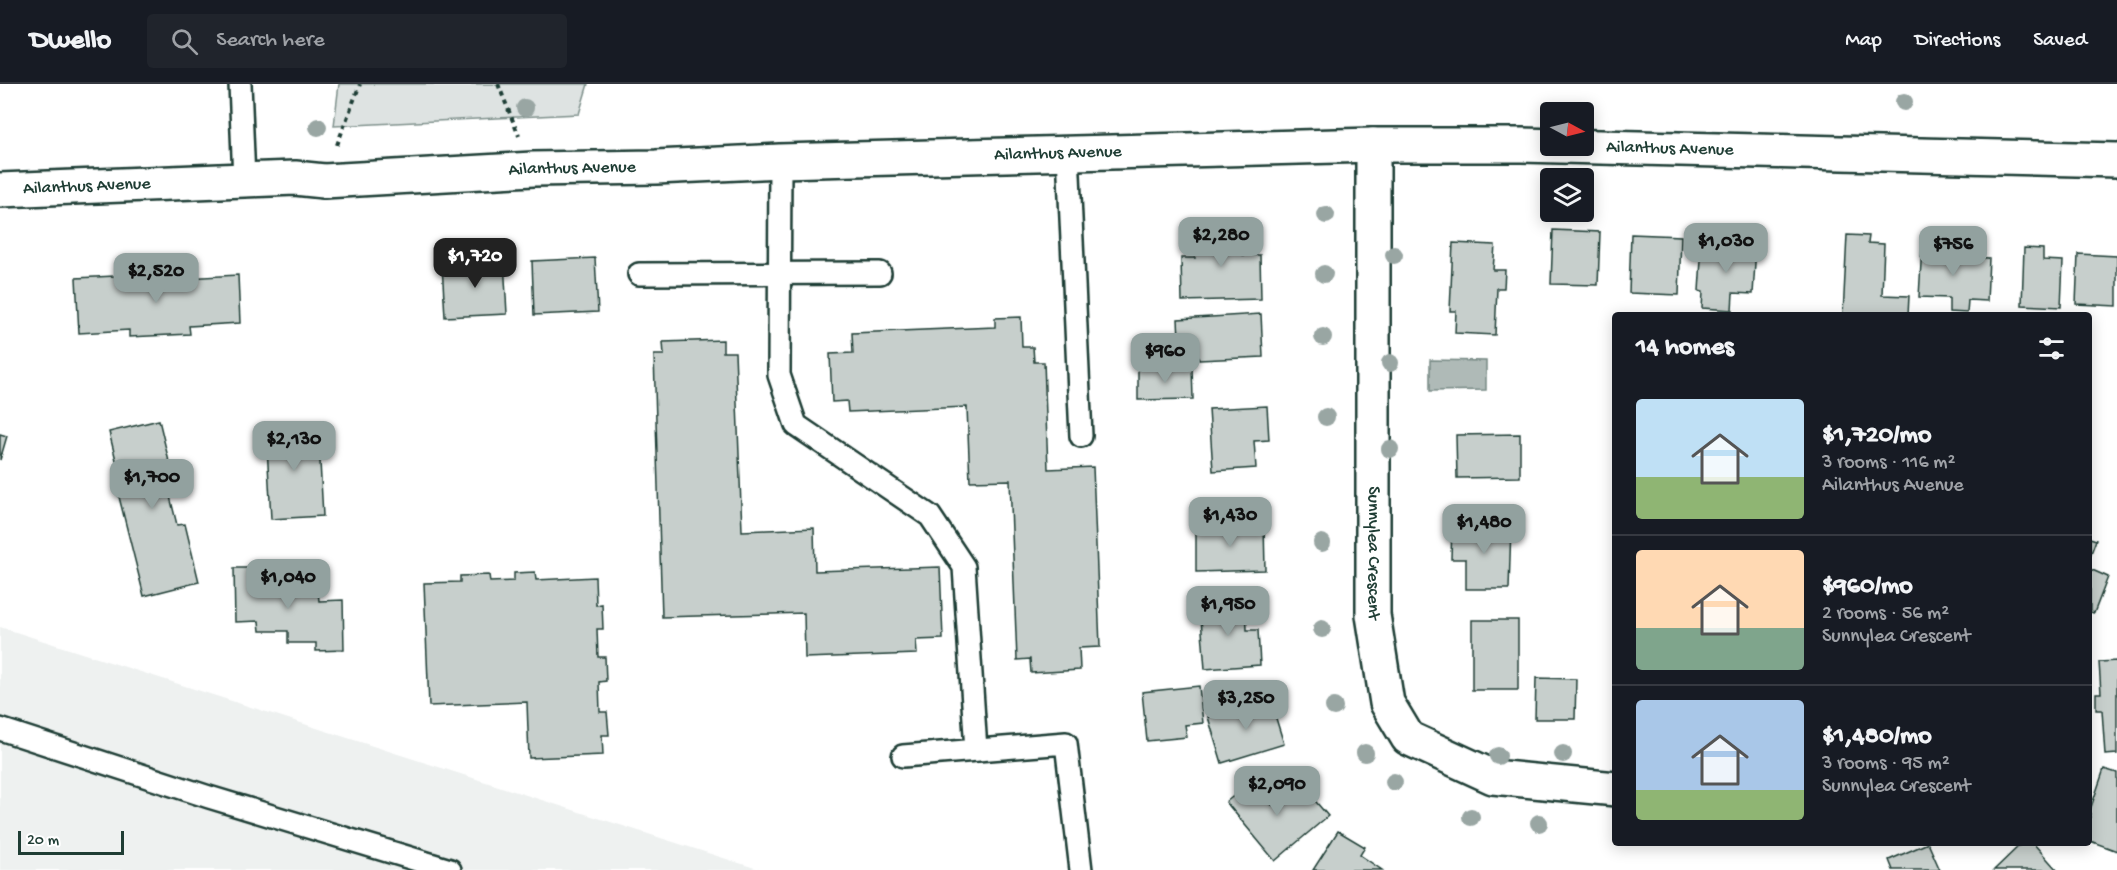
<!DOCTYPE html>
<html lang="en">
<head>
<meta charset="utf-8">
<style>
	:root { --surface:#171b24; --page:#20242c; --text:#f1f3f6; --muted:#9ea1a6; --line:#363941; --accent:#92a19f }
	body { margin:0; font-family:"Gochi Hand",sans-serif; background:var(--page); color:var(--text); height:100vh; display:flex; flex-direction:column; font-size:22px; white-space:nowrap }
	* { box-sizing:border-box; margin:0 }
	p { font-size:20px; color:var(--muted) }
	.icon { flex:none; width:33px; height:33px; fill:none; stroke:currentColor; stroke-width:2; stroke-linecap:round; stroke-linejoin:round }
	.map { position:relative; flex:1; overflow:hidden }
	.panel { position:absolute; left:1612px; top:228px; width:480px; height:534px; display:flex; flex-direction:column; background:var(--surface); border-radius:6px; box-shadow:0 3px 15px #0003 }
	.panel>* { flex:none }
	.needle { width:39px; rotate:97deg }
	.controls { position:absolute; left:1540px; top:18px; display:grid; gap:12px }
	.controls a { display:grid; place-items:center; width:54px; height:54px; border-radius:6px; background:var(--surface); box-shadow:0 3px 15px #0003; font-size:30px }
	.scale { position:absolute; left:18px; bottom:15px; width:106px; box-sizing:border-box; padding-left:6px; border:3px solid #1f3d34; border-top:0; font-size:16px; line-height:21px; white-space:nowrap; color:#1f3d34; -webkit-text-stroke:4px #fff; paint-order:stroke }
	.price { position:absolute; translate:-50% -51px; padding:0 14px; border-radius:12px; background:var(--accent); color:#111; font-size:20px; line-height:39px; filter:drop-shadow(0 2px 3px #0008) }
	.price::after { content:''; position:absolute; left:50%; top:36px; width:18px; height:14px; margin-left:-9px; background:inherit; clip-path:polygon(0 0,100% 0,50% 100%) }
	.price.active { background:#222; color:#fff }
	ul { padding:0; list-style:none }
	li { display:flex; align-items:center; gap:18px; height:150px; padding:0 24px }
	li+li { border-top:2px solid var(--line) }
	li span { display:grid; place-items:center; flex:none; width:168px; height:120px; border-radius:6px; color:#555 }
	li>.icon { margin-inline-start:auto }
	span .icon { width:72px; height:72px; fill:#fffc; stroke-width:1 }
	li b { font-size:26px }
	h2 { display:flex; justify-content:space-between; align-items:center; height:72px; padding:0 24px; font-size:26px }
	header { display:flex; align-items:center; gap:36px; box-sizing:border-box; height:84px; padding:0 30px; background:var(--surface); border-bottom:2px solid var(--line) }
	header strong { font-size:28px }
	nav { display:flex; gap:33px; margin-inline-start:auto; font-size:21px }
	.search { width:420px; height:54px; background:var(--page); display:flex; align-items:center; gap:15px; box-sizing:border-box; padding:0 21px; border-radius:6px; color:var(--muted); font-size:22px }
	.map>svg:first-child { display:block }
</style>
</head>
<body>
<header>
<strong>Dwello</strong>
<div class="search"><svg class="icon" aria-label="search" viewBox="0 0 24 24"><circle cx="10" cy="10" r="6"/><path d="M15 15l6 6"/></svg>Search here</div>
<nav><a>Map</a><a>Directions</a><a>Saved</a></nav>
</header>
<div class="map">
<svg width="2117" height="786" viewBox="0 0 2117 786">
	<rect width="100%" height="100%" fill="#fff"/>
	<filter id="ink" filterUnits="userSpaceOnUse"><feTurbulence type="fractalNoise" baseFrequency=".0167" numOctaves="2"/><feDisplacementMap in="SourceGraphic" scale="12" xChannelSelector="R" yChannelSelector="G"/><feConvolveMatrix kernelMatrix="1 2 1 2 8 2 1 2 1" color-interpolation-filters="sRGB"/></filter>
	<g filter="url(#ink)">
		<path fill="#eef1f0" d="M0 543 761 786H0Z"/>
		<path fill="#dee3e2" stroke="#7e908b" stroke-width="1.5" d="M339 0H588L579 30 334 42Z"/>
		<path fill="#afbab7" stroke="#758883" stroke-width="1.5" d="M1430 276 1486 277V306L1430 307Z"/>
		<g fill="#c7cfcc" stroke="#1f3d34" stroke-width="1.5">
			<path d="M1243 143V171H1260L1261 215 1182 217 1181 174H1195V144Z"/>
			<path d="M1553 146 1600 148 1598 201 1551 200Z"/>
			<path d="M1631 150 1681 152 1679 211 1629 209Z"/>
			<path d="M1847 151 1869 152 1868 159 1884 160 1882 211 1909 212 1908 231H1843Z"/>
			<path d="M1453 159 1495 161 1493 186H1505L1504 204H1497L1495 251 1455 249 1456 227H1450Z"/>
			<path d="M1702 160 1756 163 1753 210 1733 209 1732 226 1702 224 1703 208 1699 207Z"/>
			<path d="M1922 162 1967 164V173L1989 174 1987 217 1968 216 1967 229 1949 228V214L1919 213Z"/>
			<path d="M2024 164 2043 165V176L2063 177 2061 223 2022 221Z"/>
			<path d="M2078 170 2117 172V222L2076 220Z"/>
			<path d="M595 174 598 228 534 231 532 177Z"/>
			<path d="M504 177 507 230 445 233 442 180Z"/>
			<path d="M134 191V197L238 191 240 239 189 242 190 250 129 253V246L79 249 76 194Z"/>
			<path d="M1261 230 1263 273 1199 276 1198 273 1180 274 1178 235Z"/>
			<path d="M1021 233 1022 263H1033L1034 278H1044L1048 385 1093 383 1100 563 1079 564 1080 586 1031 589 1030 575 1017 576 1010 396 970 397 967 323 848 328 847 317 832 318 830 270 853 269 852 249 995 243V234Z"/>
			<path d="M723 256V268H735L742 447 814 444 815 487 940 483 943 555 916 556 917 570 805 574 804 529 662 533 654 271H664L663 258Z"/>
			<path d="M1192 283 1193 315 1138 316V285Z"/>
			<path d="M1267 322 1269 356 1254 357 1256 384 1213 387 1209 325Z"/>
			<path d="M159 336 173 394 166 396 177 441 185 440 199 498 144 512 117 405 123 404 109 348Z"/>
			<path d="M318 341 323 432 271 435 266 344Z"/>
			<path d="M0 350 7 352 0 376Z"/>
			<path d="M1520 350V393L1457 394 1456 351Z"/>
			<path d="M1264 441 1265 486 1196 488V442Z"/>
			<path d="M1452 441 1511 442 1509 505H1466V475H1451Z"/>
			<path d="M2090 454 2096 456 2090 472Z"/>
			<path d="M234 484H265V494H293V508L318 507 319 517 343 516 344 566 316 567V559H288V547H260L259 537 235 538Z"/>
			<path d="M2090 485 2108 493 2094 529 2090 528Z"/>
			<path d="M535 488 536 496 595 493 596 521 602 520 603 545H597L598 573H605L606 597 599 598 600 628H607L609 651H602L603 671 529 674 527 618 429 622 424 499 460 498V492L489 491 490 498 514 497V489Z"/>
			<path d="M1246 520 1247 546H1258L1260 581 1205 585 1200 522Z"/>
			<rect x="1472" y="536" width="46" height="70"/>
			<path d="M2117 577V670L2105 671 2102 626H2096V609H2101L2099 578Z"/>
			<path d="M1536 594 1576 595 1575 635H1535Z"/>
			<path d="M1199 602 1203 639 1185 641 1187 653 1147 657 1142 608Z"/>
			<path d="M1270 615 1284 660 1222 679 1208 633Z"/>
			<path d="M2104 685 2117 689V767L2090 757V726Z"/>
			<path d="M1252 697 1272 721 1299 698 1328 732 1275 777 1226 718Z"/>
			<path d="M1338 747 1365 763 1360 771 1382 786H1313Z"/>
			<path d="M1928 759 1940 786H1893L1889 776Z"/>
			<path d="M2022 759H2033L2057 786H1994Z"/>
		</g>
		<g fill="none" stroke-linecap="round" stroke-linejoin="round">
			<g stroke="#1f3d34" stroke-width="26">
				<g id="lane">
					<path d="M240 0 244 96"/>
					<path d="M1068 69 1081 352"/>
					<path d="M780 77 779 291 796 341 930 432 964 483 976 666"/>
					<path d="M639 190 880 189"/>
					<path d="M0 645 209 713 450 786"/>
					<path d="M903 672 1066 659 1081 786"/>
				</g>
			</g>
			<g stroke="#1f3d34" stroke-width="38">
				<g id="street">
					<path id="s1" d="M1373 61V531L1387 619 1408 654 1493 693 1616 705"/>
					<path id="s2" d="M0 106 244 96 295 94 324 97 533 85 656 83 780 77 1373 61H1521L2117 76"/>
				</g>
			</g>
			<g stroke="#1f3d34" stroke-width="4" stroke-dasharray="4.5 4.5" stroke-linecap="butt">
				<path d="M498 0 519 52"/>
				<path d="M337 61 360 0"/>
			</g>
			<use href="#lane" stroke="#fff" stroke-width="21"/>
			<use href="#street" stroke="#fff" stroke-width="33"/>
		</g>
		<g fill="#99a6a3">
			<circle cx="1904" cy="18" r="9"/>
			<circle cx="525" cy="24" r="9"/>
			<circle cx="318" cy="43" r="9"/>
			<circle cx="1326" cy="131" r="9"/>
			<circle cx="1394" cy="171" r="9"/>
			<circle cx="1324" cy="190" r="9"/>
			<circle cx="1323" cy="253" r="9"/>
			<circle cx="1390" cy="279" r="9"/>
			<circle cx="1326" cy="333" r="9"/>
			<circle cx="1390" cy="365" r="9"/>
			<circle cx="1322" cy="459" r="9"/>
			<circle cx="1322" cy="545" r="9"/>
			<circle cx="1334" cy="623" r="9"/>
			<circle cx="1365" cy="669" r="9"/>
			<circle cx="1563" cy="670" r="9"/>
			<circle cx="1498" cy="672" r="9"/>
			<circle cx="1394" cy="698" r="9"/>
			<circle cx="1471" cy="733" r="9"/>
			<circle cx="1539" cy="739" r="9"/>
		</g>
	</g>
	<g text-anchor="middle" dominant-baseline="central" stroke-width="4.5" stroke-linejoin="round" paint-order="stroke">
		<g font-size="18" fill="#1f3d34" stroke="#fff">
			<text stroke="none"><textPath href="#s2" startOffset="1671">Ailanthus Avenue</textPath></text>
			<text stroke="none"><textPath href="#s2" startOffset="1059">Ailanthus Avenue</textPath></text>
			<text stroke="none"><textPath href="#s2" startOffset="573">Ailanthus Avenue</textPath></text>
			<text stroke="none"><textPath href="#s2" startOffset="87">Ailanthus Avenue</textPath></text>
			<text stroke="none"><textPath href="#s1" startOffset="408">Sunnylea Crescent</textPath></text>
		</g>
	</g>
</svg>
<div class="controls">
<a><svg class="needle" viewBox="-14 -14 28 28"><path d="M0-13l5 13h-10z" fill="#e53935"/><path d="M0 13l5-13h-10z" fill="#9ea1a6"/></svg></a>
<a><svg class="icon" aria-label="layers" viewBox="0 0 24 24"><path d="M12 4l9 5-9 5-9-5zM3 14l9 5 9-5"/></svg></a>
</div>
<div class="scale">20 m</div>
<b class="price" style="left:1221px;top:184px">$2,280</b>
<b class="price" style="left:1726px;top:190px">$1,030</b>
<b class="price" style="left:1953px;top:193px">$756</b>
<b class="price active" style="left:475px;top:205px">$1,720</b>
<b class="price" style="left:156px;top:220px">$2,520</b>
<b class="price" style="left:1165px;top:300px">$960</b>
<b class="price" style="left:294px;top:388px">$2,130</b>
<b class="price" style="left:152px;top:426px">$1,700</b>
<b class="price" style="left:1230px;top:464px">$1,430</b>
<b class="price" style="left:1484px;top:471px">$1,480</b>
<b class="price" style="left:288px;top:526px">$1,040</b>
<b class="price" style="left:1228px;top:553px">$1,950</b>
<b class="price" style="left:1246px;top:647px">$3,250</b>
<b class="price" style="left:1277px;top:733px">$2,090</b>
<section class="panel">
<h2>14 homes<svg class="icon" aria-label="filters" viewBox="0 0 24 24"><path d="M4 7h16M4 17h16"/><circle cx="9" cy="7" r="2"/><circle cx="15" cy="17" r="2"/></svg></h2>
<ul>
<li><span style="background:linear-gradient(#bfe0f5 65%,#8fb573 0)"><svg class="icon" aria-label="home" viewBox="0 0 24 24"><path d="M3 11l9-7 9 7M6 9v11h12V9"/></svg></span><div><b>$1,720/mo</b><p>3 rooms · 116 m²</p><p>Ailanthus Avenue</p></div></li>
<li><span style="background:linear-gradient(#ffd9b3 65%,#7fa58c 0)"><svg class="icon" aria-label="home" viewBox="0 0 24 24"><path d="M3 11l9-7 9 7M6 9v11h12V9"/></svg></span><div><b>$960/mo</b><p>2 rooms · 56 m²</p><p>Sunnylea Crescent</p></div></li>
<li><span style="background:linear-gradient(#a9c7e8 75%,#8fb573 0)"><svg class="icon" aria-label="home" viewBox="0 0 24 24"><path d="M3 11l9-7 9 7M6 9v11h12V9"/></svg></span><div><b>$1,480/mo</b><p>3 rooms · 95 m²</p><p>Sunnylea Crescent</p></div></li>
</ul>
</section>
</div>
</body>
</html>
